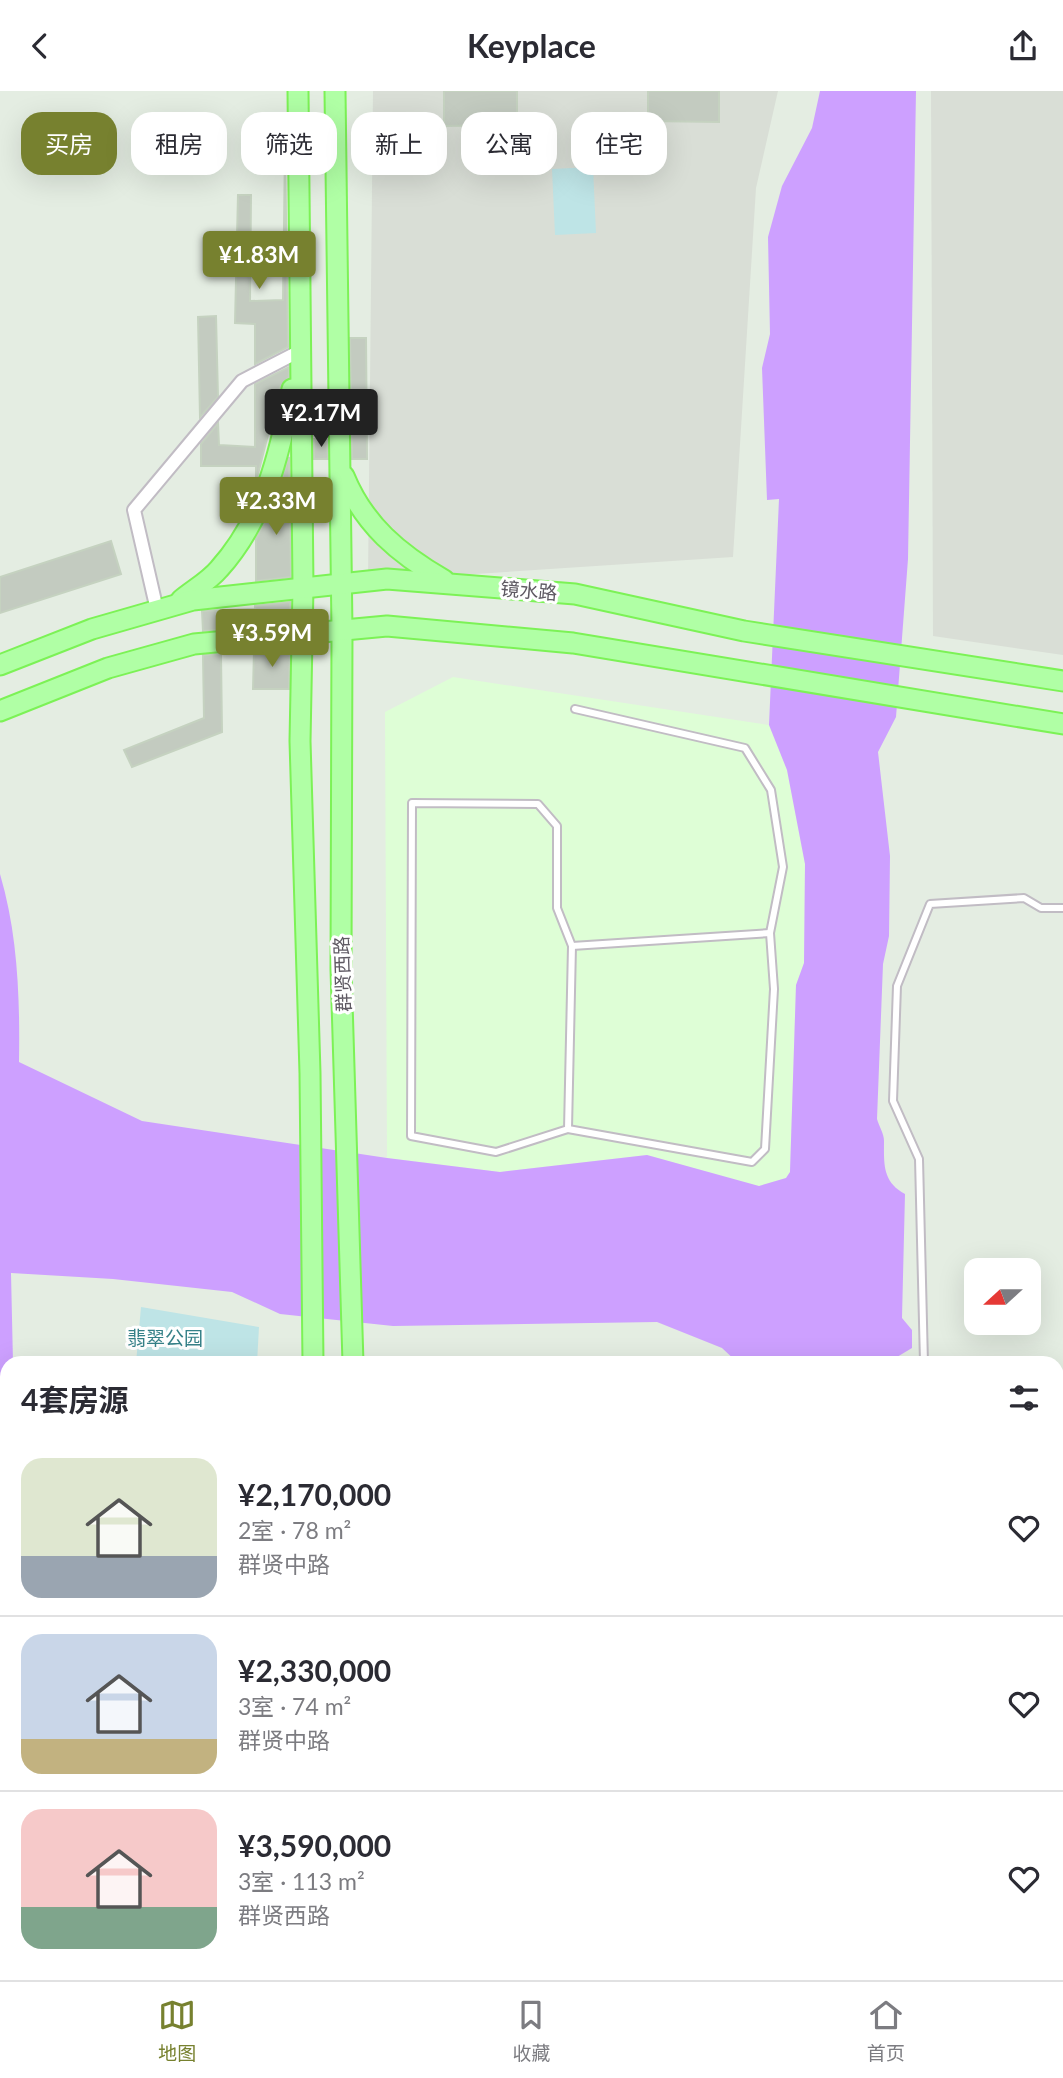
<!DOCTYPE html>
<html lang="zh">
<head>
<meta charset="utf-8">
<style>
	:root { --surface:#fff; --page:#f2f2f3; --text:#2b2b33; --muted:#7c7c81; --line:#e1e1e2; --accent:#77812f }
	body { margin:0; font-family:Lato,"Noto Sans SC",sans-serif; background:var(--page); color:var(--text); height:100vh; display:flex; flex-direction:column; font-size:26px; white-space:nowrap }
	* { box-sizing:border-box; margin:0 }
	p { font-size:23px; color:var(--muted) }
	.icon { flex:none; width:38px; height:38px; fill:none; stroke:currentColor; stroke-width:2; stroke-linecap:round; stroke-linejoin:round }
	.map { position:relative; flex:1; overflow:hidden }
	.sheet { position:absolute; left:0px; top:1265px; width:1064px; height:625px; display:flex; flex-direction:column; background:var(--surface); border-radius:21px 21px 0 0; box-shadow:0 7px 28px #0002 }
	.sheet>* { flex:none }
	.hud { position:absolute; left:21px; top:21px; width:700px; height:63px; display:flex; gap:14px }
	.needle { width:46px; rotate:249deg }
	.buttons { position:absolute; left:964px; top:1167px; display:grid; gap:14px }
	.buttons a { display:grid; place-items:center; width:77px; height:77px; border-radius:14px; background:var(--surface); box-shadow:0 7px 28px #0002; font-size:35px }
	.price { position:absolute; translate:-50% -60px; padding:0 16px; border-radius:7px; background:var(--accent); color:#fff; font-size:23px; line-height:46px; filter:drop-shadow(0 2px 4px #0008) }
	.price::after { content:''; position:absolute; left:50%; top:42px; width:21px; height:16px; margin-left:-10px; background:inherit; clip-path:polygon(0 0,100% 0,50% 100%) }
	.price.selected { background:#222; color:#fff }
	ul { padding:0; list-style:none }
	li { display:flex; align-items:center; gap:21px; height:175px; padding:0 21px }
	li+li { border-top:2px solid var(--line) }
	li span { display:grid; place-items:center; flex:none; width:196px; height:140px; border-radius:21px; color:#555 }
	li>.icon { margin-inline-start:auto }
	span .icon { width:84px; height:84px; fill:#fffc; stroke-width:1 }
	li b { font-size:30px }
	h2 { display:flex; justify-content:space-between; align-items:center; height:84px; padding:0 21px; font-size:30px }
	.tag { padding:0 24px; border-radius:21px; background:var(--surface); box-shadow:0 7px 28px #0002; font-size:24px; line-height:63px }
	.tag.selected { background:var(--accent); color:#fff }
	header { display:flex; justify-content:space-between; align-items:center; height:91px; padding:0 21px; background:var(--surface); font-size:32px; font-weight:700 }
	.tab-bar { display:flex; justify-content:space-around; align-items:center; height:98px; border-top:2px solid var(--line); background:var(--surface); font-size:19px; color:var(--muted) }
	.tab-bar a { display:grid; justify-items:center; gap:4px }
	.tab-bar .selected { color:var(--accent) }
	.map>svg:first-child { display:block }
</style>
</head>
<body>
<header><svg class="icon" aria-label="back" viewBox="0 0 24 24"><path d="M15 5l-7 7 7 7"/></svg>Keyplace<svg class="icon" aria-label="share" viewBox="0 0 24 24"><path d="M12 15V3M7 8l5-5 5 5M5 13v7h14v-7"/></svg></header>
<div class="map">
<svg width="1063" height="1889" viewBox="0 0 1063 1889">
	<rect width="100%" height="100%" fill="#e4ede2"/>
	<path fill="#defed6" d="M453 586 769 634 787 679 805 773 804 872 796 894 790 1081 786 1087 759 1096 647 1064 500 1081 387 1067 385 621Z"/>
	<g fill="#d9ded6">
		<path d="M373 0H778L756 97 733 466 368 490Z"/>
		<path d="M931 0H1063V564L933 545Z"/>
	</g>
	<path fill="#d5dfd3" d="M373 1883H823V1889H371Z"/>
	<g fill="#bee4e6">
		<path d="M593 76 596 142 555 144 552 78Z"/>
		<path d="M141 1216 259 1236 257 1272H136Z"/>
	</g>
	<path fill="#cda0ff" d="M820 0H916L908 468 896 626 878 661 890 765 889 845 883 873 877 1028C879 1035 884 1043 884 1050 884 1072 882 1091 905 1103L902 1227 912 1239V1257L887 1272H738L722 1257 657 1231 393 1235 280 1223 232 1201 113 1188 11 1182 13 1272H7V1555L0 1632V783C18 844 20 908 19 971L142 1030 387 1067 500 1081 647 1064 759 1095 786 1087 790 1081 796 894 804 872 805 773 787 679 769 634 779 408 767 409 762 277 770 243 768 146 782 95 812 37Z"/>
	<g fill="#c3cbc0" stroke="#c5d2c0" stroke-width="2">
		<path d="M444 0H517V34L444 35Z"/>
		<path d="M648 0H719V31L648 30Z"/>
		<path d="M285 57 288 256 255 273V233L235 232 238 104H251L250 210 283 209Z"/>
		<path d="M216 225 218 306 200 326 198 226Z"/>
		<path d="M350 247H366L367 368H352Z"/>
		<path d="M289 276V286L280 296 256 391V375H201V353L218 332 219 354 255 356V293Z"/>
		<path d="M314 348 327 349 328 368H314Z"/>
		<path d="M289 366 291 486 256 490V448L270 421Z"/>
		<path d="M111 450 121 483 0 522V486Z"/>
		<path d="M290 511V532L203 540 202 520 255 518V515Z"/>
		<path d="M290 556 289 598H253L254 560Z"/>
		<path d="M221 563 222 641 132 676 124 659 204 627 203 564Z"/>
	</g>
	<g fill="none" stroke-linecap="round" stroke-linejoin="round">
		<g stroke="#c1bcc4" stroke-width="10">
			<g id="service">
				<path d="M412 712 538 713 557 735V817L572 855 568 1038 496 1061 411 1045Z"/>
				<path d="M572 855 770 842"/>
				<path d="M568 1038 752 1071 765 1058 774 898 770 842 783 776 771 699 745 657 575 618"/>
				<path d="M924 1272 919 1068 893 1010 897 895 930 813 1024 807 1041 817H1063"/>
				<path d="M1057 1854 1063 1869"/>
				<path d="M1005 1883 1007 1889"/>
				<path d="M890 1889 891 1883"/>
				<path d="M959 1889 960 1883"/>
			</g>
		</g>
		<g stroke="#c1bcc4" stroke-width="16">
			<path id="minor" d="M157 519 134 419 242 290 300 260"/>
		</g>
		<g stroke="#c1bcc4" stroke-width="19">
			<path id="tertiary" d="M1057 1752 1063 1754"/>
		</g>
		<g stroke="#7cf256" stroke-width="23">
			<g id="primary">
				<path d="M298 0 303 496 300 650 310 982 313 1272"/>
				<path d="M335 0 342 539 341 878 353 1272"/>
				<path d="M344 385C364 434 399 463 444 489"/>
				<path d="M181 509C193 499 209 490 219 478 264 428 280 363 292 298"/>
				<path d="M0 574 92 538 193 509 387 488 575 503 744 540 1063 590"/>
				<path d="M0 620 108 577 194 553 387 535 573 552 1063 633"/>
				<path d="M281 1889 282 1883"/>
				<path d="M330 1889 331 1883"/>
			</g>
		</g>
		<use href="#service" stroke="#fff" stroke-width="6"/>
		<use href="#minor" stroke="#fff" stroke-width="12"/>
		<use href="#tertiary" stroke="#fff" stroke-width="16"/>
		<use href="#primary" stroke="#b0ffa5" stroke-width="19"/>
	</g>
	<g text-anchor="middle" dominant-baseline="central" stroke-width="6" stroke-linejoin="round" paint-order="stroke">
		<g font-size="19" fill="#5f5a63" stroke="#fff">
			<text transform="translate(529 499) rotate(5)">镜水路</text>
			<text transform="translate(342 883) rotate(-92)">群贤西路</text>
		</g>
		<g font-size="19" fill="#358188" stroke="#fff">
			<text x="165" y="1246">翡翠公园</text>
		</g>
	</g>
</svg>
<div class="buttons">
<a><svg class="needle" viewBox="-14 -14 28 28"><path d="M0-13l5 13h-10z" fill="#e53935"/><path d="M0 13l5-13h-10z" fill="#7c7c81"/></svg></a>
</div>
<b class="price" style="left:259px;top:200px">¥1.83M</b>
<b class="price selected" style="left:321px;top:358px">¥2.17M</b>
<b class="price" style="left:276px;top:446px">¥2.33M</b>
<b class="price" style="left:272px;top:578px">¥3.59M</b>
<div class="hud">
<a class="tag selected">买房</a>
<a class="tag">租房</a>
<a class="tag">筛选</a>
<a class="tag">新上</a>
<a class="tag">公寓</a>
<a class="tag">住宅</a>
</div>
<section class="sheet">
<h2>4套房源<svg class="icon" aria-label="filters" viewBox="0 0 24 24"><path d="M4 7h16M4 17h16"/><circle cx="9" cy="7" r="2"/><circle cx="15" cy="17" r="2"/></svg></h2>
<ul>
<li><span style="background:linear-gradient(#dfe7d0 70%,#9aa5b1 0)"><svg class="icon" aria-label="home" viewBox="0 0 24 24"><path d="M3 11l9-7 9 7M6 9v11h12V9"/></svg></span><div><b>¥2,170,000</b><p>2室 · 78 m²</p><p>群贤中路</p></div><svg class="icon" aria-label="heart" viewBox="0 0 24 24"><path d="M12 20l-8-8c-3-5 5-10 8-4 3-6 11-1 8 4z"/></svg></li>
<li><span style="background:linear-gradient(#c9d6e8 75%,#c2b280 0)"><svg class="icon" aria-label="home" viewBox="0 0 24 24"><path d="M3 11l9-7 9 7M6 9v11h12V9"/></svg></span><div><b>¥2,330,000</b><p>3室 · 74 m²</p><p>群贤中路</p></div><svg class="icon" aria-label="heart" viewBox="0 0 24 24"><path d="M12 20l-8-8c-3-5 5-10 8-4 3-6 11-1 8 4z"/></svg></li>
<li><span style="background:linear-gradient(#f6c9c9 70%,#7fa58c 0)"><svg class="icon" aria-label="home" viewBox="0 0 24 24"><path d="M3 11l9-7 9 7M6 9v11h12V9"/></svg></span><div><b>¥3,590,000</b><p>3室 · 113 m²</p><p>群贤西路</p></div><svg class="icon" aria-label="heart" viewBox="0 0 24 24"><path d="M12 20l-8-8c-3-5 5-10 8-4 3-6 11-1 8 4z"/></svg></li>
</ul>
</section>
</div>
<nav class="tab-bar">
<a class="selected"><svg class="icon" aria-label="map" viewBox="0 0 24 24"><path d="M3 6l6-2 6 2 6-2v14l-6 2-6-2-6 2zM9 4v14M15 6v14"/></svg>地图</a>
<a><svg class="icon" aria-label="saved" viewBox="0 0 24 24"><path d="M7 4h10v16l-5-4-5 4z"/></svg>收藏</a>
<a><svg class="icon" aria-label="home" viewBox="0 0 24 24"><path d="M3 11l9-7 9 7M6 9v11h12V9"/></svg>首页</a>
</nav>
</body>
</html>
